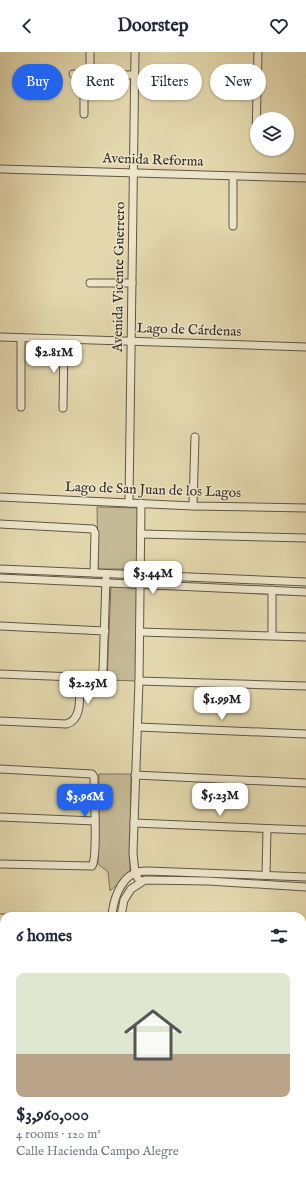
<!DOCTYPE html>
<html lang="en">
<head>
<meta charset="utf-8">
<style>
	:root { --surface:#fff; --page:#f2f2f3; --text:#1f2937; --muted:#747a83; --line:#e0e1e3; --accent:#2563eb }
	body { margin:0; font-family:"IM FELL English",serif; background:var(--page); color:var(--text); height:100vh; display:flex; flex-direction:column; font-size:15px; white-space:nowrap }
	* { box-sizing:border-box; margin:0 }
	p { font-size:13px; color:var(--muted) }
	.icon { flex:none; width:22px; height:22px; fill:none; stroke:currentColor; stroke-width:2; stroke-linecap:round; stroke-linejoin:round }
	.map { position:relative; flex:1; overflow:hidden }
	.drawer { position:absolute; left:0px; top:860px; width:306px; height:268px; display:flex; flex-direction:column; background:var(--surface); border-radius:12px 12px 0 0; box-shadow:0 1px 3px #0004 }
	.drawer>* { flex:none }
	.guide { position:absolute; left:12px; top:12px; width:282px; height:36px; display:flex; gap:8px }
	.tools { position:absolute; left:250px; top:60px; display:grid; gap:8px }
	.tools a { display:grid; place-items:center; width:44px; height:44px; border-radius:50%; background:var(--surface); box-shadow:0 1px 3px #0004; font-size:20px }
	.price { position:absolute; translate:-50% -34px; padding:0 9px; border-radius:8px; background:#fff; color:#222; font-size:13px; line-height:26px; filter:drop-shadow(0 1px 2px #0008) }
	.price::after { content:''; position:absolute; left:50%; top:24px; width:12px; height:9px; margin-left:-6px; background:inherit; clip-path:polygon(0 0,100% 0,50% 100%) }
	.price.on { background:var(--accent); color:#fff }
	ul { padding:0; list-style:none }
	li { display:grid; align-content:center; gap:8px; height:212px; padding:0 16px }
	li+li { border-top:1px solid var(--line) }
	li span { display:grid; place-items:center; height:124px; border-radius:8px; color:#555 }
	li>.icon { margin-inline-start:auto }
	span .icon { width:72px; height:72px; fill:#fffc; stroke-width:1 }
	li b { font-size:17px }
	h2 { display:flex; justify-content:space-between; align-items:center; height:48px; padding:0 16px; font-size:17px }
	.pill { padding:0 14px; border-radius:18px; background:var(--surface); box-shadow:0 1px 3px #0004; font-size:14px; line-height:36px }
	.pill.on { background:var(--accent); color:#fff }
	header { display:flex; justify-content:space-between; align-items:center; height:52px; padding:0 16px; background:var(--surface); font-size:18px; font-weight:700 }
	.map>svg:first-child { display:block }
</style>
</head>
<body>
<header><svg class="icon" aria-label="back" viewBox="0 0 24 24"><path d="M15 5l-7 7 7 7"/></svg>Doorstep<svg class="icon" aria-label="heart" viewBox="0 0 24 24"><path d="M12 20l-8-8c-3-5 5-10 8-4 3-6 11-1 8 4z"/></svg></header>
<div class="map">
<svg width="306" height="1128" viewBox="0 0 306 1128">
	<rect width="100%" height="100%" fill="#e3d7ad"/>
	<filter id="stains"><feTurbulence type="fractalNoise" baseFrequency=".005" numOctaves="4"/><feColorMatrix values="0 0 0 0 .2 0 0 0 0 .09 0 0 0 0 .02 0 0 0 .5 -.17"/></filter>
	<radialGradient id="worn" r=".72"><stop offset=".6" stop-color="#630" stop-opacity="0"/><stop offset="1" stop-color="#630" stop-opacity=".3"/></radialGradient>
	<g fill="#c5ba96" stroke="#7d725c">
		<path d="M97 455 138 456V517H98Z"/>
		<path d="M111 533 139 534 137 629 107 628Z"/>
		<path d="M99 722H131L130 821 110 839 108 820 98 812Z"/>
		<path d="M124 1124 189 1125 190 1128H124Z"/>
	</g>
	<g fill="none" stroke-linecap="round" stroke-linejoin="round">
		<g stroke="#605646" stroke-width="9">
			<g id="street">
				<path d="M73 22 134 23"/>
				<path d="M90 22V0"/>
				<path d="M84 62V22"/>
				<path d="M256 85 258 0"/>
				<path d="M0 117 306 126"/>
				<path d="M233 174V124"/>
				<path d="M90 231H132"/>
				<path d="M0 285 306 295"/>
				<path d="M21 355V286"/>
				<path d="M63 356 64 288"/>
				<path d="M0 445 193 454 306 456"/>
				<path d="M129 451 135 0"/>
				<path d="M193 454 195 385"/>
				<path d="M0 472 93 477 95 481 94 521"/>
				<path d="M141 482 306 486"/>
				<path d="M0 517 306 530"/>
				<path d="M0 526 306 540"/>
				<path d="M0 574 105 579"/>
				<path d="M140 580 306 585"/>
				<path d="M272 583V538"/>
				<path d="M0 622 100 626 103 618 106 527"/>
				<path d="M139 629 306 634"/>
				<path d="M0 669 66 672C84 668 79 640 79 626"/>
				<path d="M138 675 306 682"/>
				<path d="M0 717 92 722 94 725C94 739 98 805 92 814L0 812"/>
				<path d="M135 723 306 731"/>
				<path d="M0 765 95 769"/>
				<path d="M134 771 306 778"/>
				<path d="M266 823 267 777"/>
				<path d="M140 830 135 821 133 801 139 629 141 451"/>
				<path d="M112 864C113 849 120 827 135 821 139 819 144 819 148 819L306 825"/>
				<path d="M121 864 124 848 131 837 145 828 208 829 306 835"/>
				<path d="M0 866H4"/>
				<path d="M302 879 306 880"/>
				<path d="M0 917H4"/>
				<path d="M302 928H306"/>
				<path d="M0 963H4"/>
				<path d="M302 976 306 977"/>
				<path d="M0 1009H4"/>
				<path d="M0 1018H4"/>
				<path d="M302 1023H306"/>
				<path d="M0 1063H4"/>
				<path d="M302 1072 306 1073"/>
				<path d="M0 1121H4"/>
				<path d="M302 1122H306"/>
				<path d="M111 1124V1128"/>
				<path d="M120 1128V1124"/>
			</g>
		</g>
		<use href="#street" stroke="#ede5ca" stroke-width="7"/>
	</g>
	<g text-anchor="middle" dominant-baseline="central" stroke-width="3" stroke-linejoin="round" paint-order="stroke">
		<g font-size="14" fill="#352b23" stroke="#ede5ca">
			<text transform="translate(153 108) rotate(2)">Avenida Reforma</text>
			<text transform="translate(119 225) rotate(-89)">Avenida Vicente Guerrero</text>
			<text transform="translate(189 278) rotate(2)">Lago de Cárdenas</text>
			<text transform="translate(153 438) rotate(2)">Lago de San Juan de los Lagos</text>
		</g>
	</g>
	<rect width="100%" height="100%" filter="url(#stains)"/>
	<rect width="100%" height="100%" fill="url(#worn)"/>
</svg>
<div class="tools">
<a><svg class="icon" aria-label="layers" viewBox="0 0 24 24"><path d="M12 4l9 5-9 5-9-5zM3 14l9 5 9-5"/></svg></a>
</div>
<b class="price" style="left:54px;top:322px">$2.81M</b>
<b class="price" style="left:153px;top:543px">$3.44M</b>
<b class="price" style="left:88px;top:653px">$2.25M</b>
<b class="price" style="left:222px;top:669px">$1.99M</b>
<b class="price" style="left:220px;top:765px">$5.23M</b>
<b class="price on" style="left:85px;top:766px">$3.96M</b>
<div class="guide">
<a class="pill on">Buy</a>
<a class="pill">Rent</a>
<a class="pill">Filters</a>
<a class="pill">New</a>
</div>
<section class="drawer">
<h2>6 homes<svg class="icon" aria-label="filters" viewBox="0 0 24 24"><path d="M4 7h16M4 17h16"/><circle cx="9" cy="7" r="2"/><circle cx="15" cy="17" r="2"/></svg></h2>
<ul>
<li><span style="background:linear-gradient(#dfe7d0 65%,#b9a48a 0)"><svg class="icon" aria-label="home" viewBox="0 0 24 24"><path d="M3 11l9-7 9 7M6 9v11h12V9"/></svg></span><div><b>$3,960,000</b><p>4 rooms · 120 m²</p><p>Calle Hacienda Campo Alegre</p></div></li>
</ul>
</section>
</div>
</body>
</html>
